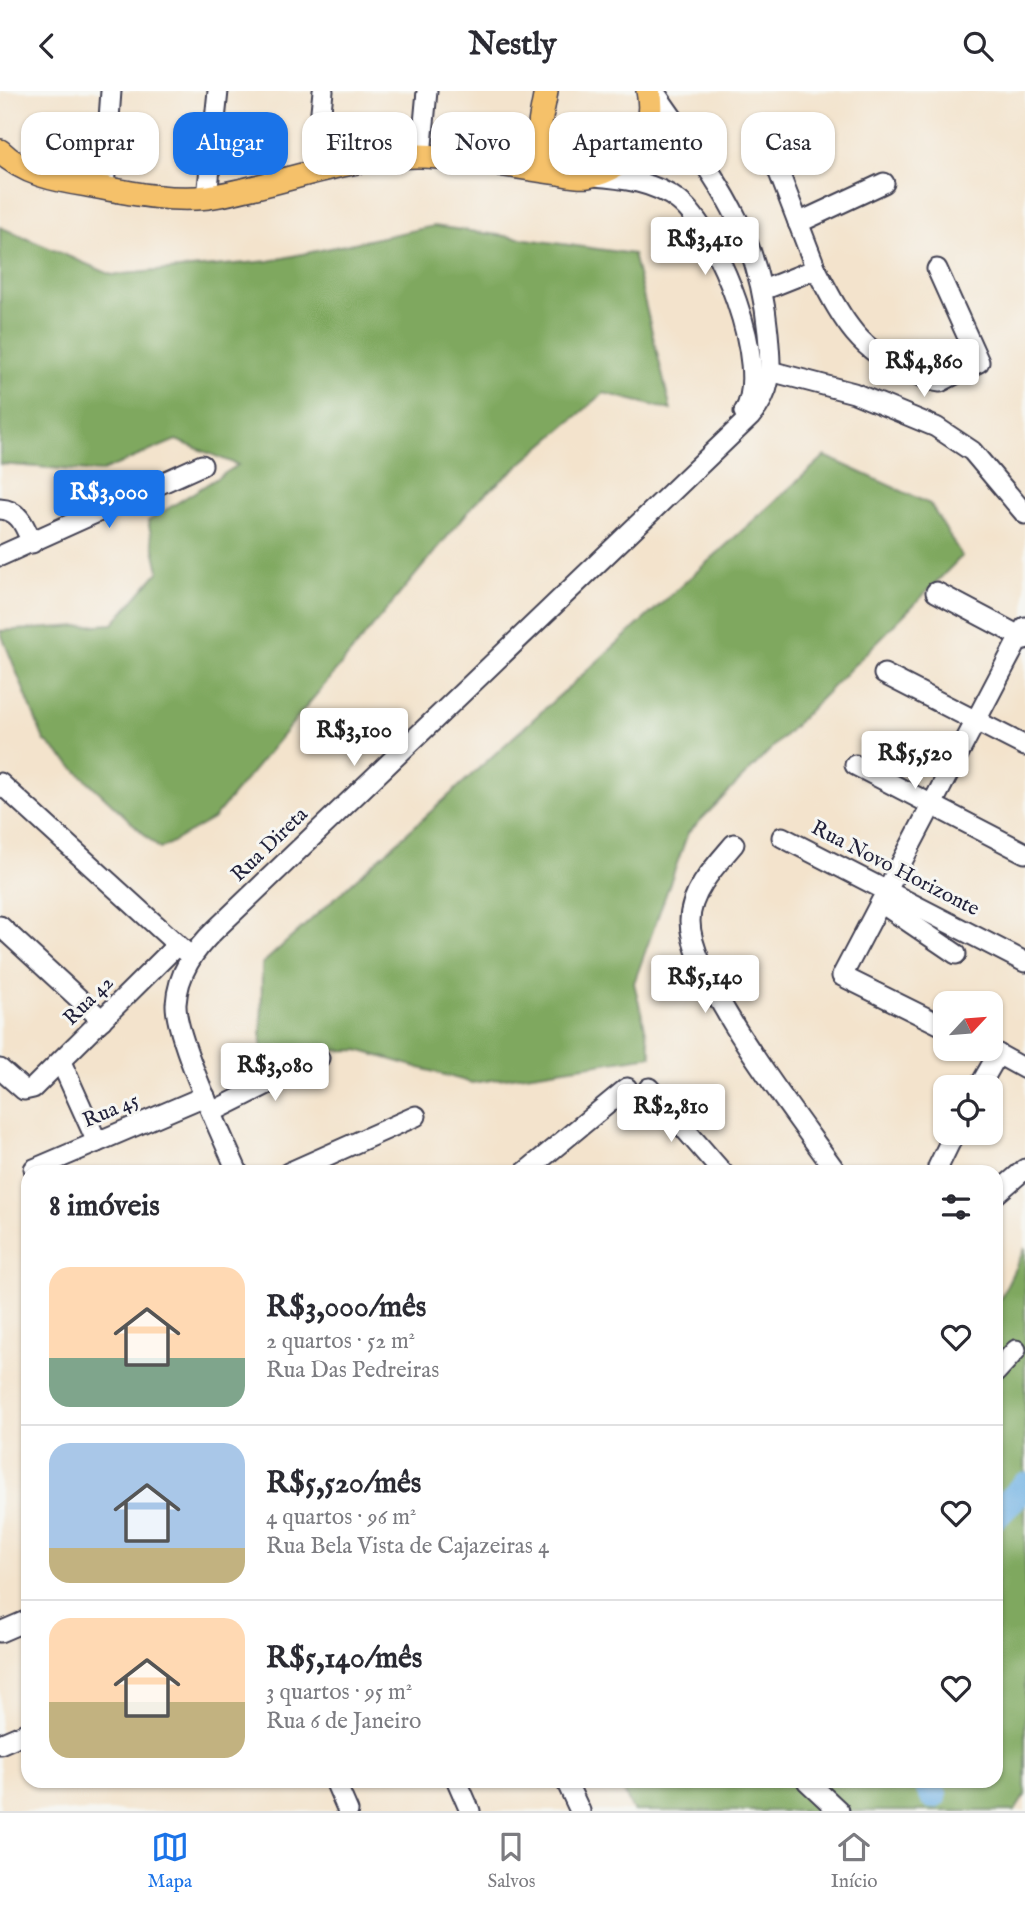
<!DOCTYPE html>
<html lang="pt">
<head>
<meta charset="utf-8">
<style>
	:root { --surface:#fff; --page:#f7f7f7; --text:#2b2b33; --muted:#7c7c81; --line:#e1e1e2; --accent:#1a73e8 }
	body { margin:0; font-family:"IM FELL English",serif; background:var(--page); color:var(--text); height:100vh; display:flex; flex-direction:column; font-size:26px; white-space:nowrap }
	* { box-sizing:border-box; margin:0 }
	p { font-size:23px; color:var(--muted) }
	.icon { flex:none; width:38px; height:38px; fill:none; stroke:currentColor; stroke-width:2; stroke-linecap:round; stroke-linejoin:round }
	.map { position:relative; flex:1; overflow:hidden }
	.panel { position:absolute; left:21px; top:1074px; width:982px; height:623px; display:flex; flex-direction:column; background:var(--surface); border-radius:21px; box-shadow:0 2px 5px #0004 }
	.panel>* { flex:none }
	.guide { position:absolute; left:21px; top:21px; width:984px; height:63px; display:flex; gap:14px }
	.needle { width:46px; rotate:64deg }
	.tools { position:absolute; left:933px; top:900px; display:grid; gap:14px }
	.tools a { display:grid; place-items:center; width:70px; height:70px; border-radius:14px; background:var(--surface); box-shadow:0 2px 5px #0004; font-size:35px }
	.price { position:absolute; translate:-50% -60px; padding:0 16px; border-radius:7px; background:#fff; color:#222; font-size:23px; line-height:46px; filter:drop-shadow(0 2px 4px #0008) }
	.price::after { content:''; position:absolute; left:50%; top:42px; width:21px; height:16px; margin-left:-10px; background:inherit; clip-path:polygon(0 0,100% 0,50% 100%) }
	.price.current { background:var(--accent); color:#fff }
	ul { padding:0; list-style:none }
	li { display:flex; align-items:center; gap:21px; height:175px; padding:0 28px }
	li+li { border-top:2px solid var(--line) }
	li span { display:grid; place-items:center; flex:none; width:196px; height:140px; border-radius:21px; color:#555 }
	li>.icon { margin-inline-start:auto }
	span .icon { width:84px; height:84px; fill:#fffc; stroke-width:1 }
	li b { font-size:30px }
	h2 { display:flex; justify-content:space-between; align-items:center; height:84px; padding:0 28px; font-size:30px }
	.pill { padding:0 24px; border-radius:21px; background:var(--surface); box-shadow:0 2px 5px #0004; font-size:24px; line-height:63px }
	.pill.current { background:var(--accent); color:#fff }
	header { display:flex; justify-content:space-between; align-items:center; height:91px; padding:0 28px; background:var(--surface); font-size:32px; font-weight:700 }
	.dock { display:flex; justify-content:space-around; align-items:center; height:98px; border-top:2px solid var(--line); background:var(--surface); font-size:19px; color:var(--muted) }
	.dock a { display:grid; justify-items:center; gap:4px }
	.dock .current { color:var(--accent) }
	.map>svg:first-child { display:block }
</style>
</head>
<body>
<header><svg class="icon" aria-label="back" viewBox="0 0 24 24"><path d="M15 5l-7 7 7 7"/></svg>Nestly<svg class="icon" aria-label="search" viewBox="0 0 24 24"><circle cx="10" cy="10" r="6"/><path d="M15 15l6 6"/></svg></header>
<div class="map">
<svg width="1025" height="1720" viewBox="0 0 1025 1720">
	<rect width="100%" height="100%" fill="#f6f6f2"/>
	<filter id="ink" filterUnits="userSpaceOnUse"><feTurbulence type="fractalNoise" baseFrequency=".0143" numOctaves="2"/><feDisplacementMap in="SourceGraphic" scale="14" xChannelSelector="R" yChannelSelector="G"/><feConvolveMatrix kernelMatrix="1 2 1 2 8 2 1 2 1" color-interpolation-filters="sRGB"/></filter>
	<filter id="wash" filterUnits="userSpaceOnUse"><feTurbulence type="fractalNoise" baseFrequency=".00686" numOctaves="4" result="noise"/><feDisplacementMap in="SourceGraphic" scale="28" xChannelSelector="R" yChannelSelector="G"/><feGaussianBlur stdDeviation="1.57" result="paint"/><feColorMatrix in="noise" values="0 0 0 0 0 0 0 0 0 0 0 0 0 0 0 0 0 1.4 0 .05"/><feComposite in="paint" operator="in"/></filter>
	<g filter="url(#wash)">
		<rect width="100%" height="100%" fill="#f3e3cc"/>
		<g fill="#7fa85f" stroke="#50654d" stroke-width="2">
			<path d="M434 135 633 163 671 319 604 302 476 411 213 728 160 758 44 649 0 540 113 533 159 480 148 430 238 374 176 349 100 381 0 373V136L112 184 269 170Z"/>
			<path d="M825 365 930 413 962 465 688 742 634 892 652 965 472 992 358 959 261 961 262 873Z"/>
			<path d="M1025 1157V1704L1015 1720H633L619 1691 996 1690V1216Z"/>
		</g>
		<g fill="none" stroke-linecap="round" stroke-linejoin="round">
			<g stroke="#6eb0e3" stroke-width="28">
				<path d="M996 1424 1025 1395"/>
				<path d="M926 1690 933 1704"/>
			</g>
		</g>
	</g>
	<g filter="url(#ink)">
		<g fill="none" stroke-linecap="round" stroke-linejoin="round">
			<g stroke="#413f51" stroke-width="23">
				<g id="minor">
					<path d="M421 65 427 0"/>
					<path d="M778 79 816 178"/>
					<path d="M315 80 323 0"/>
					<path d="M592 85C622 87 655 91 679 110 718 141 772 277 744 321"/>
					<path d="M104 97 111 0"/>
					<path d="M207 106 218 0"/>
					<path d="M798 132 884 92"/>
					<path d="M763 199 816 178C841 225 856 259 909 280 919 284 929 290 940 291L979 271 937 178"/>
					<path d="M770 280 854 302 936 336 972 360 1025 423"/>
					<path d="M0 418C20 419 25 436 32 452"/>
					<path d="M0 465 202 374"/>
					<path d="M936 501 1025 548"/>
					<path d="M884 583 1025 655"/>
					<path d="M855 674 1025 762"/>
					<path d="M0 692 191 866"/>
					<path d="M782 746 1025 871"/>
					<path d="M734 753C716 774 690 801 690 830 690 890 800 1029 837 1082"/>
					<path d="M881 812 956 863"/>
					<path d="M0 835 102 929"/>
					<path d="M945 936 842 885 1025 536"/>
					<path d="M987 957 1025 978"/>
					<path d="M61 971 97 1051"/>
					<path d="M0 978 24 999 33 997 177 854"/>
					<path d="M979 996 998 963"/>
					<path d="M649 997 723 1082"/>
					<path d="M212 1021 319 967"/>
					<path d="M34 1078 205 1005"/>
					<path d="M238 1082C223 1047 175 946 176 913 178 882 194 859 216 838L750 326C774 298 771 278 768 242 758 134 712 85 654 0"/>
					<path d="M288 1082 416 1025"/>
					<path d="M524 1082 627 997"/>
					<path d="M941 1082 938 1076 955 1041"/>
					<path d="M996 1103 1025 1078"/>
					<path d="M996 1281 1016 1259"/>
					<path d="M0 1541 28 1529"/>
					<path d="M0 1653 28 1641"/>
					<path d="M335 1690 348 1720"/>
					<path d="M457 1690 470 1720"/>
					<path d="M566 1690 580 1720"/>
					<path d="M807 1690 839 1720"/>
				</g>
			</g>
			<g stroke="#413f51" stroke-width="26">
				<g id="major">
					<path d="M546 0C542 27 527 65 556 81"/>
					<path d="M0 60C23 83 56 89 87 94 125 101 169 111 208 106 280 95 347 64 420 65 464 66 508 75 552 81 562 82 578 87 588 85 629 77 657 41 648 0"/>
				</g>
			</g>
			<use href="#minor" stroke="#fff" stroke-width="19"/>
			<use href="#major" stroke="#f5c16b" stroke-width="23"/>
		</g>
	</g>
	<g text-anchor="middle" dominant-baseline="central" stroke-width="6" stroke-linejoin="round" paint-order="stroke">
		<g font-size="21" fill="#22223b" stroke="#f6f6f2">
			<text transform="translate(270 754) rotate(-44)">Rua Direta</text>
			<text transform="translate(895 778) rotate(27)">Rua Novo Horizonte</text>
			<text transform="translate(89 910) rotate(-45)">Rua 42</text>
			<text transform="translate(111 1020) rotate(-23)">Rua 45</text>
		</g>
	</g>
</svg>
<div class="tools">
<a><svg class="needle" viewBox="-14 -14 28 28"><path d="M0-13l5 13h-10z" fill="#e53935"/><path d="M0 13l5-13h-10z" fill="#7c7c81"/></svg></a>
<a><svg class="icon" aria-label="locate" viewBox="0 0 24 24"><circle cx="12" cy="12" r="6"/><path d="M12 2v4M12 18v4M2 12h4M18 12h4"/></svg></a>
</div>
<b class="price" style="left:705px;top:186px">R$3,410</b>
<b class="price" style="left:924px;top:308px">R$4,860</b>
<b class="price current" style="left:109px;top:439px">R$3,000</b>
<b class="price" style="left:354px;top:677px">R$3,100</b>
<b class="price" style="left:915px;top:700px">R$5,520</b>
<b class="price" style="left:705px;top:924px">R$5,140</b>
<b class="price" style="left:275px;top:1012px">R$3,080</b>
<b class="price" style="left:671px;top:1053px">R$2,810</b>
<div class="guide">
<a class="pill">Comprar</a>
<a class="pill current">Alugar</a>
<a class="pill">Filtros</a>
<a class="pill">Novo</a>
<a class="pill">Apartamento</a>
<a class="pill">Casa</a>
</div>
<section class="panel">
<h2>8 imóveis<svg class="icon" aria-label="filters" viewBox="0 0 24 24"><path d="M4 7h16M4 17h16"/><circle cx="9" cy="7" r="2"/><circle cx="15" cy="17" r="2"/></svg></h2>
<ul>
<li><span style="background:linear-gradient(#ffd9b3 65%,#7fa58c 0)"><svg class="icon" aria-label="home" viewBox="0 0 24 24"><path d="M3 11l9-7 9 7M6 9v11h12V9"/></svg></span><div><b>R$3,000/mês</b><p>2 quartos · 52 m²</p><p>Rua Das Pedreiras</p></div><svg class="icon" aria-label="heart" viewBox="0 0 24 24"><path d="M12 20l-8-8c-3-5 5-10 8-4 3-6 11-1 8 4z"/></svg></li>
<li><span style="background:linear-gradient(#a9c7e8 75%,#c2b280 0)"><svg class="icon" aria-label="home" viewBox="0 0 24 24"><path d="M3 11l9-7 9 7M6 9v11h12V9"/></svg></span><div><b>R$5,520/mês</b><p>4 quartos · 96 m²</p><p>Rua Bela Vista de Cajazeiras 4</p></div><svg class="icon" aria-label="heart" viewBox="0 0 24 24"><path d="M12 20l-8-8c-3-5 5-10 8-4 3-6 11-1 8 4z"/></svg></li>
<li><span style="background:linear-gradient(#ffd9b3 60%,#c2b280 0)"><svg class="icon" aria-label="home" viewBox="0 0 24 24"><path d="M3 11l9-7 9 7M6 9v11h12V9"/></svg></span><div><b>R$5,140/mês</b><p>3 quartos · 95 m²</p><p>Rua 6 de Janeiro</p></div><svg class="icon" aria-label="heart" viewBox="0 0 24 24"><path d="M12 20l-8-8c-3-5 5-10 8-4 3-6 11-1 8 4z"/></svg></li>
</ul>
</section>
</div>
<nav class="dock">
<a class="current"><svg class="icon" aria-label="map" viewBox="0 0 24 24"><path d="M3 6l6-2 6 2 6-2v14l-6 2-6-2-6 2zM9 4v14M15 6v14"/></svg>Mapa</a>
<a><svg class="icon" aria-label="saved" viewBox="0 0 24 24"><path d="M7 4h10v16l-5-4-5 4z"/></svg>Salvos</a>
<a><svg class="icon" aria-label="home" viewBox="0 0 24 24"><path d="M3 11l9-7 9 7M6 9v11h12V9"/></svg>Início</a>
</nav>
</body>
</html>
